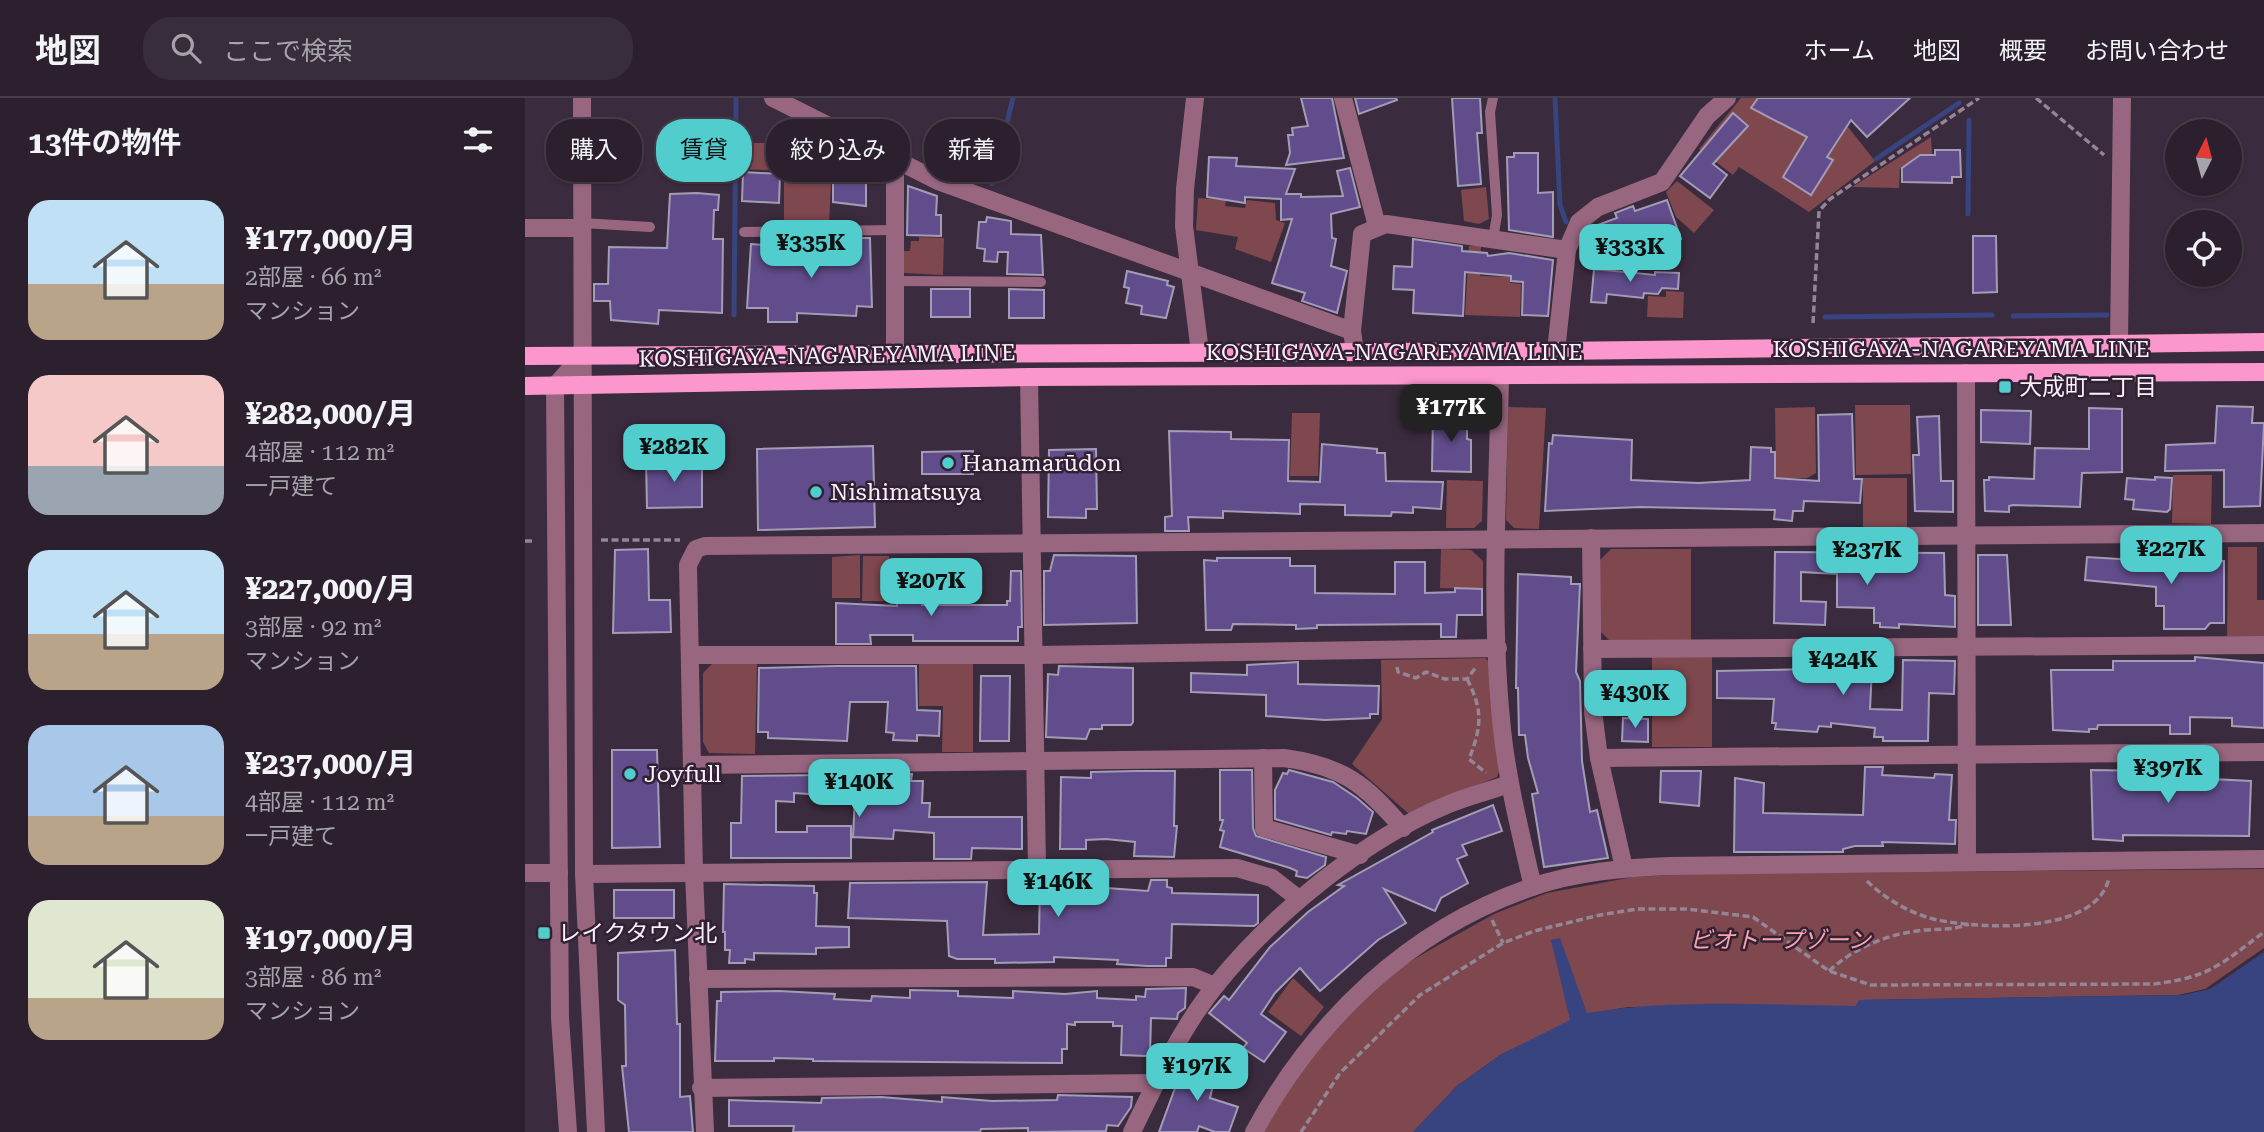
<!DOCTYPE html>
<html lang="ja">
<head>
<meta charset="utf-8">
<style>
	:root { --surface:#2c202e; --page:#382d3a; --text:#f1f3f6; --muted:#a6a3aa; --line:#483e4a; --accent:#52cdce }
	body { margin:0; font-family:"Roboto Serif","Noto Sans JP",serif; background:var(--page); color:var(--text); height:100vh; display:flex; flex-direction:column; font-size:26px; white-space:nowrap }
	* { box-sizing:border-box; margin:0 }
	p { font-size:23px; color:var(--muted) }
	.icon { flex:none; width:38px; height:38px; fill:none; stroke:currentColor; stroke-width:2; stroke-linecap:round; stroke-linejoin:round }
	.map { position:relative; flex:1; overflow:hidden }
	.panel { display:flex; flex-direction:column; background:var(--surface); width:525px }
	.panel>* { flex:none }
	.banner { position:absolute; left:21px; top:21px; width:665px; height:63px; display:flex; gap:14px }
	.needle { width:46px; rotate:6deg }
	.tools { position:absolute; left:1640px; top:21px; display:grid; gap:14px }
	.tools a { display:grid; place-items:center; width:77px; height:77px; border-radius:50%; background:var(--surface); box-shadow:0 2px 5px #0004,0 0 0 2px var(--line); font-size:35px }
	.price { position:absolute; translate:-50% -60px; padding:0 16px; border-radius:14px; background:var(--accent); color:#111; font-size:23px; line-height:46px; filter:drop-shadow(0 2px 4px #0008) }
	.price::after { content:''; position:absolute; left:50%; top:42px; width:21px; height:16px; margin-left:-10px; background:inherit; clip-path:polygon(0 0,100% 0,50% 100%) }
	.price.on { background:#222; color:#fff }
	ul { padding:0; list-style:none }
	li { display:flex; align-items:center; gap:21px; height:175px; padding:0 28px }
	li span { display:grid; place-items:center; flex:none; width:196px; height:140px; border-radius:21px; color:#555 }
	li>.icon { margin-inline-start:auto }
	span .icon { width:84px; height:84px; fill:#fffc; stroke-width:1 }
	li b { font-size:30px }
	h2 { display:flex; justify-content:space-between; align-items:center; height:84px; padding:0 28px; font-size:30px }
	.chip { padding:0 24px; border-radius:28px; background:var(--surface); box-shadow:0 2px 5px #0004,0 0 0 2px var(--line); font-size:24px; line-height:63px }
	.chip.on { background:var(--accent); color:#111 }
	header { display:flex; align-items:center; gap:42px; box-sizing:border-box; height:98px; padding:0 35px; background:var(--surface); border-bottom:2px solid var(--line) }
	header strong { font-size:33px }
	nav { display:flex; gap:38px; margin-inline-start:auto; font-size:24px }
	.search { width:490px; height:63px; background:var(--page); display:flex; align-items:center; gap:18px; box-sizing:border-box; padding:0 24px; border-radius:28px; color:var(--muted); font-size:26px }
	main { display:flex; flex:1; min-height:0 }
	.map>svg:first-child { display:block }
</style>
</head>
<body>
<header>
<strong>地図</strong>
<div class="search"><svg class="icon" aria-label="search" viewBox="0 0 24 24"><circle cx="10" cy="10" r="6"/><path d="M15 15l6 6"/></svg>ここで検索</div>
<nav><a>ホーム</a><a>地図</a><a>概要</a><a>お問い合わせ</a></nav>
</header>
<main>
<section class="panel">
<h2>13件の物件<svg class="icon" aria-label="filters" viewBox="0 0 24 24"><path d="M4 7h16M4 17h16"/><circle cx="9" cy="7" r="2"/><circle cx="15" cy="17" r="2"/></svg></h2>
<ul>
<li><span style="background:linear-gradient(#bfe0f5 60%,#b9a48a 0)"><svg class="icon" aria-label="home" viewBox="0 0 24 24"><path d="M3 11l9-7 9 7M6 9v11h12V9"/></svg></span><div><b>¥177,000/月</b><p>2部屋 · 66 m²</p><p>マンション</p></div></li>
<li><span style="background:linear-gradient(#f6c9c9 65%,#9aa5b1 0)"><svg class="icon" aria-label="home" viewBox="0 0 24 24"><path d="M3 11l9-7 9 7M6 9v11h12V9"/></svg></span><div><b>¥282,000/月</b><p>4部屋 · 112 m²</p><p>一戸建て</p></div></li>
<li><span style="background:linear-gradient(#bfe0f5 60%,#b9a48a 0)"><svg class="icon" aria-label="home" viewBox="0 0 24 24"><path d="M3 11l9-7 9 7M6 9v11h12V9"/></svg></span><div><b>¥227,000/月</b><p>3部屋 · 92 m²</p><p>マンション</p></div></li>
<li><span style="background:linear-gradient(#a9c7e8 65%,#b9a48a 0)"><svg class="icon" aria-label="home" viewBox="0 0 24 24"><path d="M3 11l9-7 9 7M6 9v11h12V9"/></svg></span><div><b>¥237,000/月</b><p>4部屋 · 112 m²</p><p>一戸建て</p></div></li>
<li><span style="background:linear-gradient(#dfe7d0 70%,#b9a48a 0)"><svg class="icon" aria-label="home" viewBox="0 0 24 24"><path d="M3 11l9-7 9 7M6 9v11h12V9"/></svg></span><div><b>¥197,000/月</b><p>3部屋 · 86 m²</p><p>マンション</p></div></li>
</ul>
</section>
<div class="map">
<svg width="1739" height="1034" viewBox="0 0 1739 1034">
	<rect width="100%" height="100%" fill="#3b2b3e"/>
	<g fill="#7f474e">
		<path d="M1216 0H1300L1350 63 1284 114 1214 69 1208 77 1174 51Z"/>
		<path d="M1406 39 1407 56H1394L1375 71 1374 90 1327 89Z"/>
		<path d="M214 45H298L346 71 340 77 306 84 304 127H259V73L214 71Z"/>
		<path d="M1152 83 1189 112 1169 135 1151 119 1141 94Z"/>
		<path d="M961 89 964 121 954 126 939 123 936 92Z"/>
		<path d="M673 100 701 102 700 108 720 110 722 102 750 105 751 122 760 125 746 164 710 151 713 139 671 132Z"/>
		<path d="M394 139 419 140 418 177 378 175 379 153H385L386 143H394Z"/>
		<path d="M944 148H956L955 178 985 179V185L996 186 995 219 940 217Z"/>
		<path d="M1141 193 1159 194 1158 220 1122 219 1123 198 1141 199Z"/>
		<path d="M1330 307H1385L1386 376 1331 377Z"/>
		<path d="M983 309 1021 310 1014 431 989 430 981 422Z"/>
		<path d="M1290 309 1291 375 1282 380H1251L1250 310Z"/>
		<path d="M767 315H795L793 378H765Z"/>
		<path d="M1648 377H1687L1686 426 1647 425Z"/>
		<rect x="1338" y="380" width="44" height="49"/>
		<path d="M922 382 958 383 957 423 949 430H921Z"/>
		<path d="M1703 449H1732V502H1739V539L1702 538Z"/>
		<path d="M916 451 946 452 958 463V491L915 490Z"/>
		<path d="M1086 451H1166V542H1084L1074 532 1073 464Z"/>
		<path d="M335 457V500H307V459Z"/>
		<path d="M338 458H364V503H337Z"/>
		<rect x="1127" y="558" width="60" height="91"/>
		<path d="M960 560 966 566 975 671 972 679 884 716 827 666 857 621 856 562Z"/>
		<path d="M190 563 232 565 230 656 184 655 178 644V575Z"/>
		<path d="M394 565 448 566V654H417L418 608H394Z"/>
		<path d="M1739 771V850L1680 891 1653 897 1335 902 1331 908 1103 909 1062 916 975 957 932 988 888 1034H736L746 1014 816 921 876 869 910 849 969 816 1022 795 1108 779 1167 776Z"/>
		<path d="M768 880 799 909 776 938 743 914Z"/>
	</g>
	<path fill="#37447f" d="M1035 840 1062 915C1150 901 1242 907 1331 908L1334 902 1658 897 1685 891 1739 854V1034H888L932 988 975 957 1045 922 1026 842Z"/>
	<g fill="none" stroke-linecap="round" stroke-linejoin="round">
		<g stroke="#37447f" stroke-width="5">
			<path d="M1030 0 1035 107 1041 124"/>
			<path d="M1351 61 1434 5"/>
			<path d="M467 86 488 0"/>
			<path d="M1443 116 1444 22"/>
			<path d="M209 217 211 2"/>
			<path d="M1488 218 1582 217"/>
			<path d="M1300 219 1467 217"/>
		</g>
	</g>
	<g fill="#614d8b" stroke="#a39cb6" stroke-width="2">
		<path d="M776 0H807L819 60 761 67 765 55 763 37H768L767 30 783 28Z"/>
		<path d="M830 0H871L872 2 834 16Z"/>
		<path d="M927 0H955L957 35H952L956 86 933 88Z"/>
		<path d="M1233 0H1385L1342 39 1326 22 1302 59 1308 62 1286 97 1258 79 1282 39 1226 10Z"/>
		<path d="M1208 15 1223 28 1188 66 1202 77 1185 100 1155 78Z"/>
		<path d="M1410 52H1435L1436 79H1427V85L1377 84V70L1395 57H1410Z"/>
		<path d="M989 55H1013V95L1028 94V139L984 132 982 59H989Z"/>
		<path d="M684 59 712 60 711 68 770 71 761 96H776V99L818 98 812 73 825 70 835 109 806 116 807 140 811 141 806 168 822 173 812 215 777 203 780 195 747 185 767 121 756 122V101L720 99V105L682 99Z"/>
		<path d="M218 74 255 76 254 105 217 103Z"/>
		<path d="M308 84 341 85V108L308 104Z"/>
		<path d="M383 88 412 98 411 117H416V138L382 137Z"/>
		<path d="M172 95 194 97 193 112H189L188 141H198L197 215 134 212 133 226 86 222 85 203H69V186H83L84 149 142 150 145 96Z"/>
		<path d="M1142 102 1156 141 1140 146 1135 132 1071 155 1063 133 1067 129 1092 120 1090 115 1108 108 1110 113Z"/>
		<path d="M462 119 486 123V136L516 137 518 177 482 176 483 154H473L472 164 459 163 460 151 452 150 454 124H461Z"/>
		<path d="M1448 138H1471L1472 194 1448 195Z"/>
		<path d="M310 140H345L347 209 332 208 331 218 272 215V224H243V210H222L226 146 310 152Z"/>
		<path d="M888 141 937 148V153L962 155 963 158 984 155 1028 162 1023 218 997 217 998 184 986 183V178L940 174 938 218 888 215 889 192 868 191 869 168 887 169Z"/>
		<path d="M1069 171 1130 177V174L1154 175 1153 191 1137 190 1133 196 1119 195 1118 200 1082 196 1081 205 1066 204Z"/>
		<path d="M602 173 643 183 642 187 649 189 641 220 616 216 617 208 601 205 604 190 599 189Z"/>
		<rect x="406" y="191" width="39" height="28"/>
		<path d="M484 191 519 192V220H484Z"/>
		<path d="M1692 308 1728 309 1727 325H1739L1735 408 1699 409V372L1640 373 1641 347 1690 345Z"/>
		<path d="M1564 310 1597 311V374L1557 375 1555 409 1488 407 1484 408V414L1460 413 1459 382H1464V379L1509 381 1510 350 1564 351Z"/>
		<path d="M1456 312 1506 313 1505 346 1456 344Z"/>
		<path d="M908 316 942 317V341L946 342V374L907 373Z"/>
		<path d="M1327 316 1329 381H1337L1335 405 1279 403 1278 413H1268L1267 423 1249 421 1250 412 1115 409 1020 413 1024 345 1027 346 1028 337 1107 342 1106 382 1173 385 1225 382 1226 349 1246 350V354H1250V380L1294 383 1293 317Z"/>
		<path d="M1414 318 1416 383H1428V414L1390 413 1388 357H1394L1392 319Z"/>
		<path d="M644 333 706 334V341L764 342 763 383 795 384 797 346 852 351V355H860L861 383 918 384 916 411 888 409V415L867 414 866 418 820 417V407L775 406V416L698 413V420L663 419 664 433H640V419L647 418Z"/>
		<path d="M348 348 350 429 233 432 232 351Z"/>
		<path d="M571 351 572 411H561V420L523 419 524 352Z"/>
		<path d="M448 353V376H397V354Z"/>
		<path d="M177 362V409L122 410 121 363Z"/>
		<path d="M1630 379 1647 380 1645 411 1642 414 1608 411 1609 402 1600 401 1602 380 1630 382Z"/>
		<path d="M123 451 124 502H145L146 534 88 535 90 452Z"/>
		<path d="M1629 452 1644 453V457L1660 458V462L1699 463V525H1685L1680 531H1639V508H1631V489L1560 482 1562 459 1628 463Z"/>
		<path d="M1250 454 1419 455 1420 497 1430 498V529L1374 526V530L1355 529V525H1349V510L1312 509V476L1276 474V503L1301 504 1300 527 1249 525Z"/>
		<path d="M529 457 611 458 612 525 519 527V473H525Z"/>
		<path d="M1453 457H1482L1486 527H1453Z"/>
		<path d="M692 460H765V468H790V495L870 496V464H900V495L930 494V490L957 491V517H932L931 539H916V526L792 527V530L771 531V527L708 526 706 532H681L679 462 692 463Z"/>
		<path d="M486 473H496L497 529H493V543H388V537H345L346 546H311V505L372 508 374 478H397V507H482V503H485Z"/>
		<path d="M993 476 1046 479V486H1055L1051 574 1055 583 1057 663 1065 714 1072 712 1083 760 1019 769 1007 696 1013 695 1003 660 1000 637H994L993 590H991Z"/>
		<path d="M1670 559 1739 565V630L1707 628V620L1665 619V636H1645V627H1573L1572 631H1564V634L1528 632 1526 572H1588V563H1670Z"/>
		<path d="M1378 562 1430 563 1429 596 1404 595 1403 643H1358V639H1349L1350 630 1306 625V629L1294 628 1292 634 1250 631 1251 625H1247L1249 601 1192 600V573L1347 570 1345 611 1377 612Z"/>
		<path d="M773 564V586L854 588 853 616H845V620L800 622 741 618V597L666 594V575L722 577V567Z"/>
		<path d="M311 568H391L392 612 415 613 414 638 392 637V643L368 642 369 635 361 634 363 604H325L322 643 243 640V634H233L234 570Z"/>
		<path d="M534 568 608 570V624L606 627H577V631H565L561 641 521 639 523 576 533 577Z"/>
		<path d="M456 578H485L484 643H455Z"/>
		<path d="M1098 620 1123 621V644L1097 643Z"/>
		<path d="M87 652H132L135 749 87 750Z"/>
		<path d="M1340 669H1358L1357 677 1409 680 1410 676 1427 677 1424 722H1431L1430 746 1357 744 1358 748H1330L1318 751V754H1209L1210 680 1239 685 1238 715 1338 717Z"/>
		<path d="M1632 670 1656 671V676L1687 677V681L1726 683 1724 738 1598 737V743L1568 741 1566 672 1632 673Z"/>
		<path d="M695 672H727L728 730 731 738 801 759 800 767 782 780 771 778 772 773 765 770 695 749 699 733 695 732 698 722H695Z"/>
		<path d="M764 672 808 684 832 700 848 714 841 736 822 733 821 736 807 734 806 737 750 721V692L758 675 762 676Z"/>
		<path d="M611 673H650L649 728H652L649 759 609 758 610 744 581 741 561 742V751H535L536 679 566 680V674Z"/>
		<path d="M1136 673H1176L1174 708 1135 704Z"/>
		<path d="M387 676 386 683H398L397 705H405L404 719H497V751L447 750 446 761H409V735L369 732 368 741 328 739 330 699 269 695V704L251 703V734H282V728H326V760H206V725H216L217 678Z"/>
		<path d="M968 707 977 733 937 747 942 757 932 761 943 785 916 800 910 813 859 791 881 825 853 842 795 893 775 870 750 895 736 916 761 934 739 964 718 950 722 945 684 915 699 898 704 902 745 849 783 814 819 788 813 787 908 734 907 732Z"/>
		<path d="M626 782H642V789L647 790V795L733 797V825L729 828 647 826 646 860H641V868H622L592 866 593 862 529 859V864L470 865V861H432L424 858 422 823 323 820 325 785 462 784 458 837 514 836 515 787 550 788V783H565L582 784V790L623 793Z"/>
		<path d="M199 786 289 788V795H292L291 828 324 829V849L291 850V856L229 855V862L220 861V865H204L205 852H200V834H198Z"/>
		<rect x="89" y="792" width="60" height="28"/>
		<path d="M150 852 152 926H155V999L165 998 168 1034H104L97 968H101L100 907 93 902V855Z"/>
		<path d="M661 890 660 910 653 915 652 921 626 920 625 956 621 958 596 957 597 928H588V924H550V927L542 926V951H537V965L288 963V961L249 960V963H190L192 903H196V894L254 893 310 896 309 901 346 903 347 898 385 900V892L433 893V898L488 900V893L540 896 572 893V900L611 902V898L620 899 621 891Z"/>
		<path d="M661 960 692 971 685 1000 713 1009 704 1034H690L674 1028 672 1034H634Z"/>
		<path d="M533 997 607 999 606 1009 593 1028 582 1027 581 1033 503 1034V1030L456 1031 455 1034H268L269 1028H204V1002L296 1005 297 1000 356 999 417 1004V999L467 1003 532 1002Z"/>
	</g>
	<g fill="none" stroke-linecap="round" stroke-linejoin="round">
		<g stroke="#948696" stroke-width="3.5" stroke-dasharray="7 3.5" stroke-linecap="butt">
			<path d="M1511 0 1579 57"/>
			<path d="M1288 225 1294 113 1305 101 1454 0"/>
			<path d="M76 442H155"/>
			<path d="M0 443H8"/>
			<path d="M872 569 873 574 891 580 901 574 920 581H942L952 568"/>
			<path d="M942 581C958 612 957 628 944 661L961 675"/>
			<path d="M1342 783C1360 801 1388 817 1413 822 1457 831 1571 837 1584 780"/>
			<path d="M967 822 978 845"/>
			<path d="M1304 873C1330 849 1365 835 1400 832 1417 831 1429 832 1444 826"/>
			<path d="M776 1034 815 975 895 897 978 845 1009 833 1075 817 1112 811H1162L1228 819 1304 873 1346 887 1629 886C1685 879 1695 867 1739 834"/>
		</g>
		<g stroke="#98667f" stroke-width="10">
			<path d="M57 125 125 129"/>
			<path d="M219 134 370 132"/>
			<path d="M968 141 972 117 965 14 968 0"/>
			<path d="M371 183 516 184"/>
		</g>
		<g stroke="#98667f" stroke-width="18">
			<path d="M248 0 413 83 827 233 830 254"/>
			<path d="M670 0 660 91 659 128 675 254"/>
			<path d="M818 0 852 128"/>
			<path d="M370 62V257"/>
			<path d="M0 130H56"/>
			<path d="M827 233 837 136 861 126 1042 152"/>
			<path d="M1594 245 1597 0"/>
			<path d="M1031 253 1042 152 1054 124 1073 109 1137 84 1182 18 1202 0"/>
			<path d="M1441 275 1442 763"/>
			<path d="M975 278C973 392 965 508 976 621 981 678 995 733 1008 789"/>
			<path d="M504 279 512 770"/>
			<path d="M1066 440 1068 613 1074 660 1099 770"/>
			<path d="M1067 551 1739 547"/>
			<path d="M167 557H509L973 550"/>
			<path d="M738 660 739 730 835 757"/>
			<path d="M1074 660 1739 654"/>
			<path d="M168 667 759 660C818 668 840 686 878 730"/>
			<path d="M0 775H34"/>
			<path d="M59 776 712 770 747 780 774 801"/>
			<path d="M173 881 668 879 690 888"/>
			<path d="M176 990 630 985"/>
			<path d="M180 1034 169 775 163 467 171 451 180 448 1739 435"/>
			<path d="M607 1034C631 984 656 930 691 887 748 816 839 741 924 706 943 698 964 693 984 686"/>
			<path d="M729 1034C790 922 884 831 1007 789 1050 774 1099 770 1144 768L1739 761"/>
		</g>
		<g stroke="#98667f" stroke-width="18">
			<path d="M57 0 59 776 71 1034"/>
			<path d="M43 1034 35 920 30 288 57 258"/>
		</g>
		<g stroke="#fc97cd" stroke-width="18">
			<path d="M0 258 1031 253 1739 244"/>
			<path d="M0 288 504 279 1739 274"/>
		</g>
	</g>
	<g fill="#52cdce" stroke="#312133" stroke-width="2.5">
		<rect x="1473" y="282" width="14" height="14" rx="3.5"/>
		<circle cx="423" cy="365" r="7"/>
		<circle cx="291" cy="394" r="7"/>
		<circle cx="105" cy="676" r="7"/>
		<rect x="12" y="828" width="14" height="14" rx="3.5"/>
	</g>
	<g text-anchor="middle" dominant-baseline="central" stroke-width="5" stroke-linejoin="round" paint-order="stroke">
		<g font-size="23" fill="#faeffb" stroke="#312133">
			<text x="1436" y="251">KOSHIGAYA-NAGAREYAMA LINE</text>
			<text x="869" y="254">KOSHIGAYA-NAGAREYAMA LINE</text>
			<text transform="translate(302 258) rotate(-1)">KOSHIGAYA-NAGAREYAMA LINE</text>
		</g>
		<g font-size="23" fill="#faeffb" stroke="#312133" text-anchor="start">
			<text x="1494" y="289">大成町二丁目</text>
			<text x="437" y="365">Hanamarūdon</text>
			<text x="305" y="394">Nishimatsuya</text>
			<text x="119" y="676">Joyfull</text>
			<text x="33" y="835">レイクタウン北</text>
		</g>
		<g font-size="23" font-style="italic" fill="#fba3ad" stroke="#312133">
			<text x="1255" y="842">ビオトープゾーン</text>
		</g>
	</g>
</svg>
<div class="tools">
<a><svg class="needle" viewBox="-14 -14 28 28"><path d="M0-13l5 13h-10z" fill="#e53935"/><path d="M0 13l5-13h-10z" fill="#a6a3aa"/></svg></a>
<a><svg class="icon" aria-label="locate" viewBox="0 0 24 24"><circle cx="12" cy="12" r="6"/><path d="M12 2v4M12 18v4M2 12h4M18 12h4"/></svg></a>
</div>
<b class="price" style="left:286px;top:182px">¥335K</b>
<b class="price" style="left:1105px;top:186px">¥333K</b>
<b class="price on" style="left:926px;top:346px">¥177K</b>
<b class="price" style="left:149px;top:386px">¥282K</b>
<b class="price" style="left:1646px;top:488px">¥227K</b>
<b class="price" style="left:1342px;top:489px">¥237K</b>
<b class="price" style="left:406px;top:520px">¥207K</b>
<b class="price" style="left:1318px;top:599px">¥424K</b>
<b class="price" style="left:1110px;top:632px">¥430K</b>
<b class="price" style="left:1643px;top:707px">¥397K</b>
<b class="price" style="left:334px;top:721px">¥140K</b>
<b class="price" style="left:533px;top:821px">¥146K</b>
<b class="price" style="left:672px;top:1005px">¥197K</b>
<div class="banner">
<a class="chip">購入</a>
<a class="chip on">賃貸</a>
<a class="chip">絞り込み</a>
<a class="chip">新着</a>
</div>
</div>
</main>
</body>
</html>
